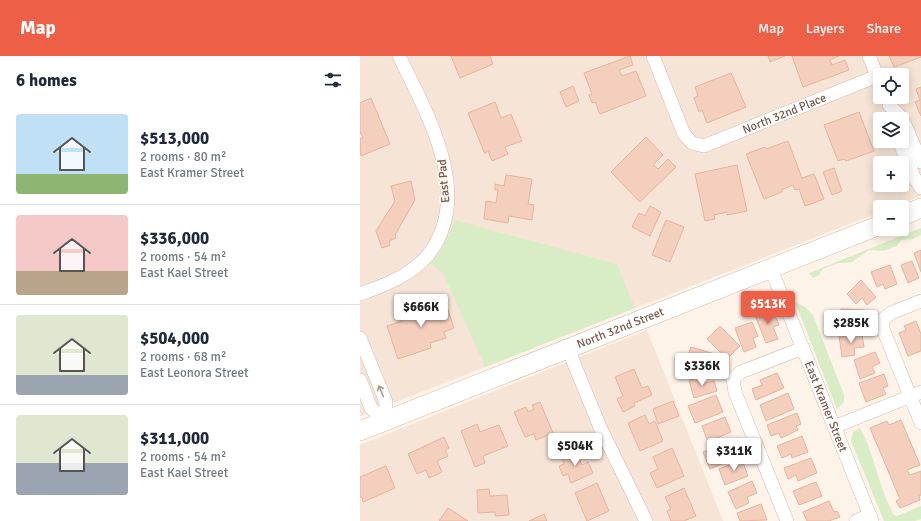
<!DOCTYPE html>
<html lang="en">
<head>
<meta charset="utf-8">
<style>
	:root { --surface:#fff; --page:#f6f6f7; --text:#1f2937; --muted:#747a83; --line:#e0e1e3; --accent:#ed5f47 }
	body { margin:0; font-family:Signika,sans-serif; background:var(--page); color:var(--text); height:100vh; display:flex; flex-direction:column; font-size:15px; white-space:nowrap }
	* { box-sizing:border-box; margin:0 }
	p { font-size:13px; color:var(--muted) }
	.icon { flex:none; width:22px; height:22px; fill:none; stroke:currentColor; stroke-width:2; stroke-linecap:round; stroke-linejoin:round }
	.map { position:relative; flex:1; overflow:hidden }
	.panel { display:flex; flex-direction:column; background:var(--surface); width:360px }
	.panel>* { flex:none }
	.controls { position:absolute; left:513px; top:12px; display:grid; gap:8px }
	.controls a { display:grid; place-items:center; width:36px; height:36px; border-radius:4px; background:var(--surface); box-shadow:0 2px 10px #0003; font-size:20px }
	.price { position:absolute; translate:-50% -34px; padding:0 9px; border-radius:4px; background:#fff; color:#222; font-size:13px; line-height:26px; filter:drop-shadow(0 1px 2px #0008) }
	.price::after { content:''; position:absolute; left:50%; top:24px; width:12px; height:9px; margin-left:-6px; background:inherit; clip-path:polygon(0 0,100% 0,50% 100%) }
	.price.on { background:var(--accent); color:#fff }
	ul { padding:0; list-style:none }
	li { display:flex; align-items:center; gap:12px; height:100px; padding:0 16px }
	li+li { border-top:1px solid var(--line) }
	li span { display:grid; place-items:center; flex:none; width:112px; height:80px; border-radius:4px; color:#555 }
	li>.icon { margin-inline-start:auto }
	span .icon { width:48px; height:48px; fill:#fffc; stroke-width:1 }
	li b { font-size:17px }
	h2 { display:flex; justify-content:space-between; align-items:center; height:48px; padding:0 16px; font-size:17px }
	header { display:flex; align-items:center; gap:24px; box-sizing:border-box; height:56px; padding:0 20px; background:var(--accent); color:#fff }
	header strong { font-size:19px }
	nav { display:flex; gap:22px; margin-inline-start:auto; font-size:14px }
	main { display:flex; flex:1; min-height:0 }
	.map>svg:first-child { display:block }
</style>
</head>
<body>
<header>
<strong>Map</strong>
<nav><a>Map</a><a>Layers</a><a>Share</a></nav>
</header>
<main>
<section class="panel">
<h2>6 homes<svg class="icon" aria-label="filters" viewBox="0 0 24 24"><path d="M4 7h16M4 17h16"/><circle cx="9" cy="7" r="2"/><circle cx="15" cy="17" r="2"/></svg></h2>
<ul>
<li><span style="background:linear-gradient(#bfe0f5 75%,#8fb573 0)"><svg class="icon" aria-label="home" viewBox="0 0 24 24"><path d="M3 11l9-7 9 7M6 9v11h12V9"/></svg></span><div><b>$513,000</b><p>2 rooms · 80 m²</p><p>East Kramer Street</p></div></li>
<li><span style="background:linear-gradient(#f6c9c9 70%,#b9a48a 0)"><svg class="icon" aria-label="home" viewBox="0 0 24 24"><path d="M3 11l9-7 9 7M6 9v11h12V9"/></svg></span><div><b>$336,000</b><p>2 rooms · 54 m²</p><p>East Kael Street</p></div></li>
<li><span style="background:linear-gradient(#dfe7d0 75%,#9aa5b1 0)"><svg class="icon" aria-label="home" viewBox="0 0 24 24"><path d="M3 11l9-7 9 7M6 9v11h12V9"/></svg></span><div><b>$504,000</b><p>2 rooms · 68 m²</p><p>East Leonora Street</p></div></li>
<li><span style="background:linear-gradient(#dfe7d0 60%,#9aa5b1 0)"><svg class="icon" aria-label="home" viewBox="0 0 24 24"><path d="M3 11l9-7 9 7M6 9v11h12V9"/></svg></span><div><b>$311,000</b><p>2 rooms · 54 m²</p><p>East Kael Street</p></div></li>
</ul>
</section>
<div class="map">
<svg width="561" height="465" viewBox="0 0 561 465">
	<rect width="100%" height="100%" fill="#fdf3e8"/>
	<g fill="#f6e5d6" fill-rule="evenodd">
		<path d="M0 0H561V140L532 151H520V156L0 360ZM520 19H542V41H520ZM520 63H542V85H520ZM520 107H542V129H520Z"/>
		<path d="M287 274 363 465H0V389Z"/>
	</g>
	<g fill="#d8edc5">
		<path d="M95 164 257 208 275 252 125 311 83 217 71 208 82 193Z"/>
		<path d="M561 172V179L553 183 541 184 537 190 523 195 509 194 492 206 479 207 470 210 463 213 458 220 453 222 449 217Z"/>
		<path d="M435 246 445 251 453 259 484 339V346L477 353Z"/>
		<path d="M500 372C515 399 518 431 534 459L537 460 561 450V463L555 465H524L491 385 493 376Z"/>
	</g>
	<g fill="#f5cfbe" stroke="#e8b49d">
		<path d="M91 0H130L133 8 100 22Z"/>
		<path d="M270 0 273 9 259 14 262 20 276 15 286 40 240 58 235 46 232 47 229 39 232 38 224 17Z"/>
		<path d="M408 0H425L410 6Z"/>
		<path d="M432 0H479L470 4 472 9 485 4 489 14 443 31Z"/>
		<path d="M529 0H561V1L534 11Z"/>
		<path d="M371 17 386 51 347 67 342 54 339 56 334 42 338 40 335 31Z"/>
		<path d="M213 30 219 45 206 51 200 36Z"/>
		<path d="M561 31V60L555 46 560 44 556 33Z"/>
		<path d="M11 42 30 88 1 100 0 83 3 82 0 76V47Z"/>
		<path d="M135 46 141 62 151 58 162 85 145 91 148 98 132 105 128 95 125 98 108 57Z"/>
		<path d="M499 56 514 95 486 105 485 103 478 105 464 69Z"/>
		<path d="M286 81 303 99 293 109 298 113 308 103 316 111 280 146 251 116Z"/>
		<path d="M428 85 442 122 454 118 464 143 445 150 439 133 435 134 433 129 421 134 422 136 404 143 386 98 405 91 406 93Z"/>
		<path d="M377 109 387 155 367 159V156L354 159 355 163 345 165 335 118Z"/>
		<path d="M474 112 482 135 472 139 463 116Z"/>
		<path d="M146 119 172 123 168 148 174 149 172 164 149 160 148 167 124 163 126 145 136 147 138 134H135V128L144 130Z"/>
		<path d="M51 125 55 144 35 179 36 182 29 185 30 189 22 192 16 175 35 145 31 130Z"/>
		<path d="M290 150 301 156 290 180 272 171 279 157 285 160Z"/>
		<path d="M306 164 324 171 310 206 292 199Z"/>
		<path d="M561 194V216L554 197Z"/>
		<path d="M552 205 559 222 548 227 541 209Z"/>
		<path d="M530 209 537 228 525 233 523 228 517 231 511 216Z"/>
		<path d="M501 224 516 241 507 249 502 242 496 248 487 238Z"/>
		<path d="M83 239 94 272 84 276 86 282 70 287 71 292 38 303 27 270 42 265 40 259 60 253 58 247Z"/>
		<path d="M412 253 419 269 413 271 418 283 406 287 395 259Z"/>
		<path d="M481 253 505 254 504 273 480 272Z"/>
		<path d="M556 265 561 278V295L548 300 539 277 546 274 544 270Z"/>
		<path d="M392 266 398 280 393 282 396 291 384 296 375 272Z"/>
		<path d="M360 270 380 290 367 303 347 283Z"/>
		<path d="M502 278 504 291 494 292 495 299 482 301 479 280Z"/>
		<path d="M331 291 358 299 353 317 325 308Z"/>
		<path d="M515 296 520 307 512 311 515 317 500 323 494 304Z"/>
		<path d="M274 313 282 332 288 330 292 339 274 347 275 350 263 356 257 343 263 340 255 321Z"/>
		<path d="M417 317 424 332 396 344 392 333 402 329 400 324Z"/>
		<path d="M524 318 528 330 523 332 526 338 506 346 499 327Z"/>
		<path d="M343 320 345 327 354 325 357 335 334 342 329 324Z"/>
		<path d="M428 337 434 353 406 365 400 349Z"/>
		<path d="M356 339 363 356 335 367 328 350Z"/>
		<path d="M313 345 319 360 298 368 293 353Z"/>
		<path d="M180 346 193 377 176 384 174 378 165 381 154 356 166 351 168 356 174 353 172 349Z"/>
		<path d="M437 357 441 368 436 370 438 374 421 382 419 377 411 380 407 369Z"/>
		<path d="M285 359 289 368 295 365 303 385 280 395 268 367Z"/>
		<path d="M365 361 371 376 348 386 342 370Z"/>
		<path d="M541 364 560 409 547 414 550 419 561 415V439L559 440 560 444 540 452 536 445 540 443 510 372 527 365 529 369Z"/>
		<path d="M117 368 120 376 139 369 148 390 123 400 125 407 115 411 101 375Z"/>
		<path d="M442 380 448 396 432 402 431 398 422 402 417 390Z"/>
		<path d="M84 381 89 392 85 394 88 400 77 405 82 416 69 422 66 414 57 418 48 398Z"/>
		<path d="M373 383 381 400 350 413 343 396Z"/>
		<path d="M312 392 324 420 297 432 290 417 298 413 293 401Z"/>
		<path d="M216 394 222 409 228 406 233 417 211 427 208 418 203 420 199 410 204 408 201 400Z"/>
		<path d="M451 402 457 417 438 425 436 419 428 423 424 412Z"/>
		<path d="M382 404 388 420 365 429 359 413Z"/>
		<path d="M26 410 35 432 3 446 2 441 0 442V421Z"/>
		<path d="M392 425 397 437 387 441 389 447 376 453 368 436Z"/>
		<path d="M456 426 462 440 439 449 433 435Z"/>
		<path d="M237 427 249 455 227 465 215 437Z"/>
		<path d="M324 432 336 460 324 465H311L307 455 311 453 305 441Z"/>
		<path d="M129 433 130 440 147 439 149 459 135 460V456L118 457 117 434Z"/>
		<path d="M469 445 474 456 477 455 480 461 469 465H447L443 456Z"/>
		<path d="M401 448 407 464 380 465 377 457Z"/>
		<path d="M88 452 108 465H79Z"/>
		<path d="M184 458 187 465H169Z"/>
	</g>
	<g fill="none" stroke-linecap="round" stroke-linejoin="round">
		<g stroke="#d3bcaf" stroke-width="14">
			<g id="street">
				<path id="s1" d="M293 0 324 78 332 87 344 90 517 20"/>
				<path d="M509 0 520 27"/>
				<path d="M529 49 542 62 561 106"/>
				<path d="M539 85 554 121 561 132"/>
				<path id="s2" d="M411 213 512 465"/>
				<path d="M0 238C23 230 52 219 68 199 115 140 67 57 39 0"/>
				<path d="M561 245 531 257 523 263V273L561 367"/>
				<path d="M0 282 26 346 25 365"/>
				<path d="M208 293 240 371 286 465"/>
				<path d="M0 324 11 352 25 365"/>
				<path d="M474 371 561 336"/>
				<path d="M427 465 375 336 373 323 381 316 443 292"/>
				<path d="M496 465 510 459"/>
			</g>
		</g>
		<g stroke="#d7bcac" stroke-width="20">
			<g id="secondary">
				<path d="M542 160 561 152"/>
				<path id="s3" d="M0 375 520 169"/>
			</g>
		</g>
		<use href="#street" stroke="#fff" stroke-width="13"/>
		<use href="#secondary" stroke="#fff" stroke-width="19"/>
	</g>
	<defs><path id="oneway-shaft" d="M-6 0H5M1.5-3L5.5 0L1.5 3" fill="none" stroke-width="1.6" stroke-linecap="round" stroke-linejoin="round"/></defs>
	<use stroke="#af9a92" href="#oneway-shaft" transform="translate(21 335) rotate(-112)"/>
	<g text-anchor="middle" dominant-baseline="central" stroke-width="3.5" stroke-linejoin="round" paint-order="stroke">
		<g font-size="12" fill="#7a574a" stroke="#fff8ef">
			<text stroke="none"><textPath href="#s1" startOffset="195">North 32nd Place</textPath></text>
			<text transform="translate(84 125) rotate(-95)">East Pad</text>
			<text stroke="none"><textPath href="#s3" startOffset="280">North 32nd Street</textPath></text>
			<text stroke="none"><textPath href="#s2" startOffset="148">East Kramer Street</textPath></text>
		</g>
	</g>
</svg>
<div class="controls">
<a><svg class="icon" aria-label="locate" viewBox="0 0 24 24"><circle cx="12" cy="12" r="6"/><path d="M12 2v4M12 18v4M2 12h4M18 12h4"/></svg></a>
<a><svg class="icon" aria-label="layers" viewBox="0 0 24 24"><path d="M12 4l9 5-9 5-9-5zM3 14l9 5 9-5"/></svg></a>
<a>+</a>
<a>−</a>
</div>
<b class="price on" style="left:408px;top:269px">$513K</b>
<b class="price" style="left:61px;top:272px">$666K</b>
<b class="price" style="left:491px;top:288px">$285K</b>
<b class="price" style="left:342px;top:331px">$336K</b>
<b class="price" style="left:215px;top:411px">$504K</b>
<b class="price" style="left:374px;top:416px">$311K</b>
</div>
</main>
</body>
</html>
